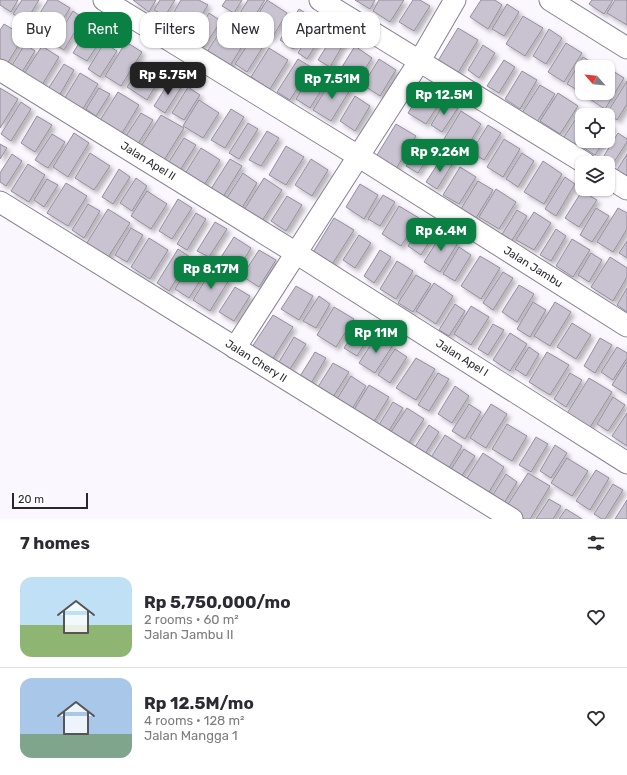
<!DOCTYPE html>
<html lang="en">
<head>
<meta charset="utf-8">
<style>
	:root { --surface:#fff; --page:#f7f7f7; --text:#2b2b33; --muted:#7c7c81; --line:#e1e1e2; --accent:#0b8043 }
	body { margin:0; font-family:Rubik,sans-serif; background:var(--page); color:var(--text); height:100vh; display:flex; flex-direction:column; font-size:15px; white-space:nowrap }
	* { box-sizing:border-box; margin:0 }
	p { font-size:13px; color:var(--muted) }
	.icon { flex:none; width:22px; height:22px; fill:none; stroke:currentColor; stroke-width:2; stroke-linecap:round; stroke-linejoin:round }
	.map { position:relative; height:519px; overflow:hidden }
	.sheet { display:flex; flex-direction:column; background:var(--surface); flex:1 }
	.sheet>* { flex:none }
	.banner { position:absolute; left:12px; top:12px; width:400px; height:36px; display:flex; gap:8px }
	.needle { width:26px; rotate:297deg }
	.buttons { position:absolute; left:575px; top:60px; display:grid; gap:8px }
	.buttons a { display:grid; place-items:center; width:40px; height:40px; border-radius:8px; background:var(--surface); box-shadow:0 1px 3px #0004; font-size:20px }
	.scale { position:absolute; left:12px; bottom:10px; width:76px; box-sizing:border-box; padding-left:4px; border:2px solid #29272d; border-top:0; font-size:11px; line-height:14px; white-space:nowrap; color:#29272d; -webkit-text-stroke:3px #fff; paint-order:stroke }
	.price { position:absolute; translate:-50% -34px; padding:0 9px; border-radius:8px; background:var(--accent); color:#fff; font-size:13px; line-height:26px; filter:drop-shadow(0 1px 2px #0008) }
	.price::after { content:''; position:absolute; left:50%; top:24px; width:12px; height:9px; margin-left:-6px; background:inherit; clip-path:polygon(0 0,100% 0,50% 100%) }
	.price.active { background:#222; color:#fff }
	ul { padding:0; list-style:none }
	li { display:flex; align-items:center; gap:12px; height:100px; padding:0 20px }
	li+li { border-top:1px solid var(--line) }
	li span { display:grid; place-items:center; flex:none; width:112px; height:80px; border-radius:12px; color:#555 }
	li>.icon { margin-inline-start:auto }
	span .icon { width:48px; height:48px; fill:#fffc; stroke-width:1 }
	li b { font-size:17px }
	h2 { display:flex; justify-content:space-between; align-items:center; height:48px; padding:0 20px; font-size:17px }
	.tag { padding:0 14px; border-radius:12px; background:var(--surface); box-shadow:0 1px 3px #0004; font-size:14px; line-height:36px }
	.tag.active { background:var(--accent); color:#fff }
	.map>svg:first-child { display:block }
</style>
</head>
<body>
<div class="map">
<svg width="627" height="519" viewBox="0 0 627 519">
	<defs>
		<filter id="shadow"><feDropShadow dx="3.5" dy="3.5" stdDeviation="2" flood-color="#0004"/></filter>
	</defs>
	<rect width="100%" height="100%" fill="#faf7fe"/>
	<g fill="#c8c2d1" stroke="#948e9d" filter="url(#shadow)">
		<path d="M0 0H18L11 12 0 5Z"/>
		<path d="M22 0H39L26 21 13 14Z"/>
		<path d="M48 0H57L70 8 51 39 32 26Z"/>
		<path d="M133 0H156L149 12Z"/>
		<path d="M160 0H175L165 16 154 10Z"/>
		<path d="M181 0H199L208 5 189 35 168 22Z"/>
		<path d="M226 0H242L234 13 222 6Z"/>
		<path d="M248 0H265L252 20 240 13Z"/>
		<path d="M267 0 287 13 272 38 251 26Z"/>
		<path d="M355 0H375L370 9Z"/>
		<path d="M379 0H404L390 22 373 11Z"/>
		<path d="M413 0H420L430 6 414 31 399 22Z"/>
		<path d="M481 0H495L502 5 488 29 470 17Z"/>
		<path d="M592 0H613L604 14 589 4Z"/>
		<path d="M615 0H627V25L607 13Z"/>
		<path d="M507 4 519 12 504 36 492 29Z"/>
		<path d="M299 9 312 17 293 49 280 40Z"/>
		<path d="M73 11 83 18 64 50 53 44Z"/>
		<path d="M209 13 221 21 204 47 192 40Z"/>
		<path d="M523 16 543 28 525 56 506 44Z"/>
		<path d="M228 19 251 32 228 69 205 55Z"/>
		<path d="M316 23 326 29 307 59 298 53Z"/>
		<path d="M4 24 24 36 7 64 0 60V30Z"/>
		<path d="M90 25 105 34 87 61 73 53Z"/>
		<path d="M458 28 478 40 456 76 436 64Z"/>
		<path d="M549 29 562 38 546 64 533 56Z"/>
		<path d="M336 31 347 38 330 67 318 60Z"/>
		<path d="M252 38 264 45 247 72 235 64Z"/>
		<path d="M126 42 142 52 121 86 105 76Z"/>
		<path d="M104 43 117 51 100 77 88 69Z"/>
		<path d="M566 43 582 53 564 82 548 72Z"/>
		<path d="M25 44 35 51 19 77 9 70Z"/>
		<path d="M483 45 495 53 479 78 468 70Z"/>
		<path d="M42 46 59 57 42 85 24 74Z"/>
		<path d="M355 46 372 58 354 86 337 75Z"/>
		<path d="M269 48 288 60 270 89 251 77Z"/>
		<path d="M583 57 596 65 594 67H582V87L579 91 567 84Z"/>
		<path d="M298 59 311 67 290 100 277 92Z"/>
		<path d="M379 59 396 70 380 96 363 85Z"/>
		<path d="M504 60 515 67 499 93 487 86Z"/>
		<path d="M143 63 162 75 147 100 127 87Z"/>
		<path d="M64 64 74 70 59 96 48 89Z"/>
		<path d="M608 68 624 78 605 109 585 96 587 93H608Z"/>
		<path d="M522 71 537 80 520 109 505 99Z"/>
		<path d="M80 73 98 84 81 112 63 101Z"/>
		<path d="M311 74 326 83 310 108 296 99Z"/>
		<path d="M171 79 182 86 165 113 154 106Z"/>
		<path d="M332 79 350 90 331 121 313 110Z"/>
		<path d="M627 81V104L617 120 607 113Z"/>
		<path d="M540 85 555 94 537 122 522 113Z"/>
		<path d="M188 87 200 95 184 120 172 113Z"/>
		<path d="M0 88 18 99 0 128Z"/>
		<path d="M99 88 110 94 96 116 86 109Z"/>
		<path d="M423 89 441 101 426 124 408 113Z"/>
		<path d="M118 92 139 105 121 135 99 122Z"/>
		<path d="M558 93 578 106 560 134 540 121Z"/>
		<path d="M355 96 370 106 355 131 340 121Z"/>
		<path d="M199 100 219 113 203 138 183 126Z"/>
		<path d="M446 100 458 108 442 132 431 125Z"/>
		<path d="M21 102 31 109 11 141 1 134Z"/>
		<path d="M231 109 244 117 225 148 211 140Z"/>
		<path d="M461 111 481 124 464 152 444 139Z"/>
		<path d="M141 113 153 120 136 147 124 139Z"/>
		<path d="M579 114 582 116V132L573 146 562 140Z"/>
		<path d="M161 115 184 128 161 165 138 151Z"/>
		<path d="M37 116 52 125 35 152 21 143Z"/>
		<path d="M248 123 258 129 239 159 229 153Z"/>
		<path d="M396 124 416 136 394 172 374 160Z"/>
		<path d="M608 124 613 127 608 135Z"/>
		<path d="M488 125 501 133 484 160 471 152Z"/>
		<path d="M267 131 279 138 261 166 249 160Z"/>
		<path d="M74 133 89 143 68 177 53 167Z"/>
		<path d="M618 133 627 139V142L612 165 602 159Z"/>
		<path d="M52 134 65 142 48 168 35 160Z"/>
		<path d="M184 138 196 145 179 172 167 165Z"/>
		<path d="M582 138V141H604L595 155 578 144Z"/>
		<path d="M504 139 520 149 503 177 487 167Z"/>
		<path d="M422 141 434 148 418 173 406 166Z"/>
		<path d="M0 144 7 148 0 159Z"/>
		<path d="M286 146 304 157 286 185 269 175Z"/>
		<path d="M201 148 220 160 202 188 183 177Z"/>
		<path d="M90 153 110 166 94 190 75 178Z"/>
		<path d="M522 153 534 161 518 187 506 179Z"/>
		<path d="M12 154 22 161 6 186 0 182V173Z"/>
		<path d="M627 154V176L617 170Z"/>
		<path d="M443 156 453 163 437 189 426 182Z"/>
		<path d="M230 159 242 166 221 200 209 192Z"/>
		<path d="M311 159 328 170 312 196 295 185Z"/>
		<path d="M543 161 562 174 544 204 524 192Z"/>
		<path d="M28 164 45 175 29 202 11 191Z"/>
		<path d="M460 167 476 177 459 204 443 195Z"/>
		<path d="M119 169 130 177 113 204 102 197Z"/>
		<path d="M243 173 257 183 242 208 227 198Z"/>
		<path d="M565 177 575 184 556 216 545 209Z"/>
		<path d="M136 178 147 186 132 211 120 203Z"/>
		<path d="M264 178 282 190 262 221 244 210Z"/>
		<path d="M47 179 58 185 44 207 34 200Z"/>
		<path d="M478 181 493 190 476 218 461 209Z"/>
		<path d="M66 183 87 196 68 226 47 213Z"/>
		<path d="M360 184 378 195 364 219 346 207Z"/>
		<path d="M496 189 516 202 499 229 479 217Z"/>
		<path d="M147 191 167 204 151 229 131 216Z"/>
		<path d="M582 191 597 200 579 227 565 218Z"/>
		<path d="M383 195 395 202 380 226 368 219Z"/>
		<path d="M287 196 302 205 286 231 271 221Z"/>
		<path d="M178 199 192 208 172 239 159 231Z"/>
		<path d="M88 204 100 211 84 238 72 230Z"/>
		<path d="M399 206 419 218 401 246 382 234Z"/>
		<path d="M596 208 609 216 592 242 580 235Z"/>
		<path d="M618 208 627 213V229L613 252 597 242Z"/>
		<path d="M108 209 130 223 107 259 85 246Z"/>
		<path d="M517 210 527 216 511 242 501 236Z"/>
		<path d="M534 212 551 223 534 250 516 240Z"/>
		<path d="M196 213 206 219 187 250 177 244Z"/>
		<path d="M334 218 354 230 331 266 312 254Z"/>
		<path d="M425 219 438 228 421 255 408 246Z"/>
		<path d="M215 222 227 229 209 257 197 251Z"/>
		<path d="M131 228 143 235 127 262 115 255Z"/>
		<path d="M556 229 566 236 551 261 540 255Z"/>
		<path d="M442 233 458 243 440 272 424 262Z"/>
		<path d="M359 235 371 243 355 268 343 260Z"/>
		<path d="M234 237 251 248 234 276 216 265Z"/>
		<path d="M149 238 168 250 150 279 131 267Z"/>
		<path d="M572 239 590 250 573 277 556 266Z"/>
		<path d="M627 241V258L619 253Z"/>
		<path d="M459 247 471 255 455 281 443 274Z"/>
		<path d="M178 249 190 257 169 291 157 283Z"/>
		<path d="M259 250 276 260 259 287 242 276Z"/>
		<path d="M380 250 391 257 374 283 364 276Z"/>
		<path d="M591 253 602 260 589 282 578 275Z"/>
		<path d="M480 256 500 268 481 299 461 286Z"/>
		<path d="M610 257 627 268V277L613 301 591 287Z"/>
		<path d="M397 261 413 271 396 299 380 289Z"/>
		<path d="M190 264 205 273 189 298 175 289Z"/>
		<path d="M212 269 229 280 210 311 193 300Z"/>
		<path d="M503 272 513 278 493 310 483 303Z"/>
		<path d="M416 275 431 284 413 312 398 303Z"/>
		<path d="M434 283 453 296 436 324 416 311Z"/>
		<path d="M519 285 534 294 517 322 502 312Z"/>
		<path d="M296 286 313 296 299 320 281 309Z"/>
		<path d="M235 287 250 296 234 321 219 312Z"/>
		<path d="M627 288V312L617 305Z"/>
		<path d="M319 296 330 304 316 328 303 321Z"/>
		<path d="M533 302 546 310 530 337 517 329Z"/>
		<path d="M555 302 571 312 550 346 534 336Z"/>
		<path d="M455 304 465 311 449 336 439 330Z"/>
		<path d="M471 306 489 317 471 345 454 334Z"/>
		<path d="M334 307 354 319 336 347 317 335Z"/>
		<path d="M273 315 293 327 270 363 250 350Z"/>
		<path d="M361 321 374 329 357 356 344 348Z"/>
		<path d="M572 323 591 335 576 359 557 347Z"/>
		<path d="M493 324 504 330 488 355 478 349Z"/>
		<path d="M510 333 527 344 510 371 493 360Z"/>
		<path d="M377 335 393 345 375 373 359 363Z"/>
		<path d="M294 337 306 344 290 369 279 362Z"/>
		<path d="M600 338 612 345 595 373 584 366Z"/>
		<path d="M529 347 539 354 526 376 515 369Z"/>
		<path d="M617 347 627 353V358L613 380 601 372Z"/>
		<path d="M395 349 407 357 390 383 378 375Z"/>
		<path d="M315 352 326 358 310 385 299 378Z"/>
		<path d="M547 352 569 365 550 395 529 382Z"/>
		<path d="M416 358 435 369 416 400 396 388Z"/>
		<path d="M627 361V394L612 385Z"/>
		<path d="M333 363 349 372 331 400 316 390Z"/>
		<path d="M438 373 449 379 429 411 418 405Z"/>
		<path d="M570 373 582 380 566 407 554 399Z"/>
		<path d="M351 376 366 386 349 414 334 404Z"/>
		<path d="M589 378 612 392 589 429 566 415Z"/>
		<path d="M369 385 389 397 372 425 352 413Z"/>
		<path d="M455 386 469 396 452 423 438 414Z"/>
		<path d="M613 397 625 405 608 431 597 424Z"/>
		<path d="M393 402 403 408 387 434 377 428Z"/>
		<path d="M469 404 481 412 465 439 452 431Z"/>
		<path d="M491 404 507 414 486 448 470 438Z"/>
		<path d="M407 408 424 419 406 447 389 435Z"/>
		<path d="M627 413V446L612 436Z"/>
		<path d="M507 424 527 436 512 461 492 449Z"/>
		<path d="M429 425 439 432 423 457 413 450Z"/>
		<path d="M445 435 462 446 446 473 428 462Z"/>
		<path d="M536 437 548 444 531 472 519 465Z"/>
		<path d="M555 445 567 453 551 478 540 471Z"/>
		<path d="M464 449 475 456 461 477 450 471Z"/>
		<path d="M483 453 504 467 486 497 464 483Z"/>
		<path d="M567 458 588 471 572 496 551 483Z"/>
		<path d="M596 470 609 478 590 510 576 501Z"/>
		<path d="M528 473 550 486 530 519H521L505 509Z"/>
		<path d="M506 474 517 482 501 508 489 501Z"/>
		<path d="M613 484 623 490 605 519H602L594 514Z"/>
		<path d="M549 499 561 506 553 519H536Z"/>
		<path d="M627 500V519H615Z"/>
		<path d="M566 509 582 519H559Z"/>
	</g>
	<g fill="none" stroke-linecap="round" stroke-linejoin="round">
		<g stroke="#878190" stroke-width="23">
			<g id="minor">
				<path d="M104 0 358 156 627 326"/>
				<path d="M320 0 585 163"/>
				<path d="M550 0 627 48"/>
				<path d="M0 70 296 253 627 463"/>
				<path d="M608 177 627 189"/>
				<path d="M0 202 512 519"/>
				<path d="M235 348 419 62 455 0"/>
			</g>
		</g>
		<use href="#minor" stroke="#fff" stroke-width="21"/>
	</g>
	<g text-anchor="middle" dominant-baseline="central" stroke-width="3" stroke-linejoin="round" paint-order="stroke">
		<g font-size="11" fill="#29272d" stroke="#fff">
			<text transform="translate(148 161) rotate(32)">Jalan Apel II</text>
			<text transform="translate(533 267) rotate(32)">Jalan Jambu</text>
			<text transform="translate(462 358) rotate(32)">Jalan Apel I</text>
			<text transform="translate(256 361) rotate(32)">Jalan Chery II</text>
		</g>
	</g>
</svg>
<div class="buttons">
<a><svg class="needle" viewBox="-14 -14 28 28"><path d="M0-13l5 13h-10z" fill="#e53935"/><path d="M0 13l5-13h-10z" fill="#7c7c81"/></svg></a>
<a><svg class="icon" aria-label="locate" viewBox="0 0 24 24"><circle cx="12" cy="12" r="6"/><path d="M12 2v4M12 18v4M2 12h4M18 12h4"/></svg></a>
<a><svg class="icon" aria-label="layers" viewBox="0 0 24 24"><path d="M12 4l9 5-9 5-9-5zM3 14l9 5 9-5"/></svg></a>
</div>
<div class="scale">20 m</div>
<b class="price active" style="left:168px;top:96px">Rp 5.75M</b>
<b class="price" style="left:332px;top:100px">Rp 7.51M</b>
<b class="price" style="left:444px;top:116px">Rp 12.5M</b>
<b class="price" style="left:440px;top:173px">Rp 9.26M</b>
<b class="price" style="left:441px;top:252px">Rp 6.4M</b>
<b class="price" style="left:211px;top:290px">Rp 8.17M</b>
<b class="price" style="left:376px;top:354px">Rp 11M</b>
<div class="banner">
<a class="tag">Buy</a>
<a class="tag active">Rent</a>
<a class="tag">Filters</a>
<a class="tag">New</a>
<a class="tag">Apartment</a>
</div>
</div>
<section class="sheet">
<h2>7 homes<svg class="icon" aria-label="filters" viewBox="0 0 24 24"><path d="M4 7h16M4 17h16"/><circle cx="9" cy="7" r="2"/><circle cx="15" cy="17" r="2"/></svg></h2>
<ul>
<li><span style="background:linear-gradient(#bfe0f5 60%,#8fb573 0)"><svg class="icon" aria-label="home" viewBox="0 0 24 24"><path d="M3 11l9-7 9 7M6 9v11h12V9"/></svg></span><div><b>Rp 5,750,000/mo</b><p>2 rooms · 60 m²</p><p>Jalan Jambu II</p></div><svg class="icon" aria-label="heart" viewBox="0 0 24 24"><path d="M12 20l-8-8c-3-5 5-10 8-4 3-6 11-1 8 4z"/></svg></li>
<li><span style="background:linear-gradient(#a9c7e8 70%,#7fa58c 0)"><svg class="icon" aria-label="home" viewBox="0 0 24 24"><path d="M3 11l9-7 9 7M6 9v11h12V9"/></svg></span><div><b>Rp 12.5M/mo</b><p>4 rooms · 128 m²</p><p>Jalan Mangga 1</p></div><svg class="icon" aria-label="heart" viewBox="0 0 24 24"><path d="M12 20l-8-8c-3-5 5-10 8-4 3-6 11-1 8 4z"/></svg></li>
</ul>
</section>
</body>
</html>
